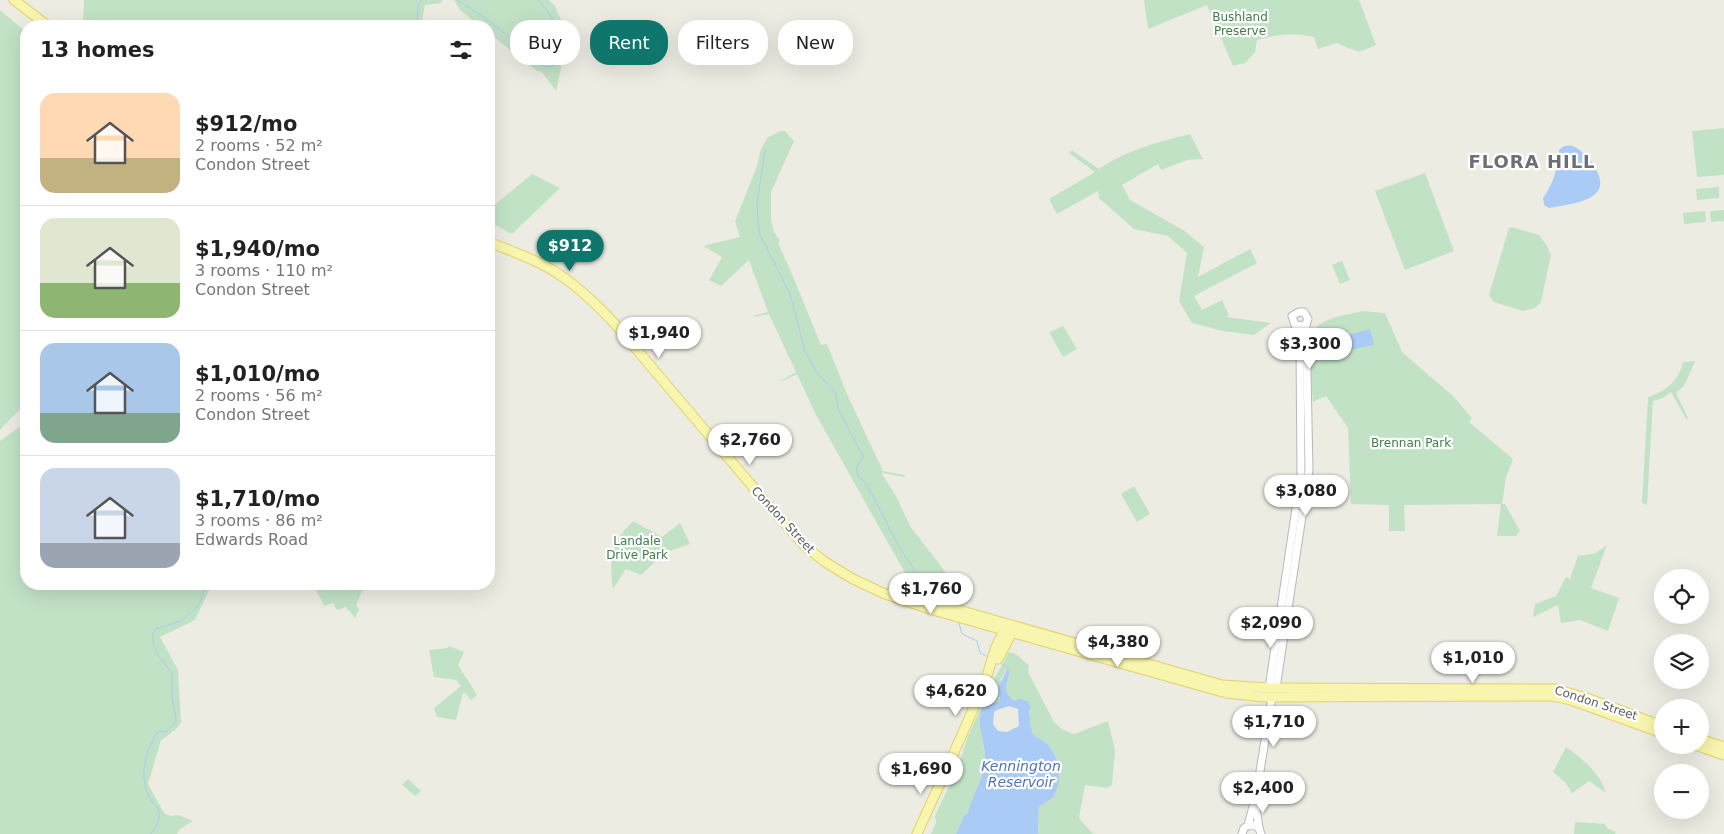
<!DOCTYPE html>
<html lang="en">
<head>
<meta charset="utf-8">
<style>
	:root { --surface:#fff; --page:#f2f2f2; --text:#222; --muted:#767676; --line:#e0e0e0; --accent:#0f766e }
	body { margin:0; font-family:"DejaVu Sans",sans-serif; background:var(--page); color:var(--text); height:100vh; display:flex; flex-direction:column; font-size:19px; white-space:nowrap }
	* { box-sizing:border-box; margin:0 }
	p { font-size:16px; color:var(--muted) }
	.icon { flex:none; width:28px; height:28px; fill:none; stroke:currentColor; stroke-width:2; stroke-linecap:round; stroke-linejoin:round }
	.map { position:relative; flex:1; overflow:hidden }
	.sheet { position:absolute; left:20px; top:20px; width:475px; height:570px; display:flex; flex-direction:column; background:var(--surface); border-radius:20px; box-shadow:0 5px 20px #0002 }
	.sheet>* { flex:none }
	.guide { position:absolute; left:510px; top:20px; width:475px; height:45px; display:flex; gap:10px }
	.fabs { position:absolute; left:1654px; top:569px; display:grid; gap:10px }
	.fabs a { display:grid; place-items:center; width:55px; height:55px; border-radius:50%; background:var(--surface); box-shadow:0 5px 20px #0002; font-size:25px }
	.price { position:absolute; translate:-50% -42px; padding:0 11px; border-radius:18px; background:#fff; color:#222; font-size:16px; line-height:32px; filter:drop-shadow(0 1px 2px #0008) }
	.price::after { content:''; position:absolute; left:50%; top:30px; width:15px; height:11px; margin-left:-8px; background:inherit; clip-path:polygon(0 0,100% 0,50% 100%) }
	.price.selected { background:var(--accent); color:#fff }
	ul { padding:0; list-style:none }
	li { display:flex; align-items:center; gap:15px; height:125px; padding:0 20px }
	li+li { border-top:1px solid var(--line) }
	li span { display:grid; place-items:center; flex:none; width:140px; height:100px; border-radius:15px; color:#555 }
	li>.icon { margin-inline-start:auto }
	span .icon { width:60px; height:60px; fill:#fffc; stroke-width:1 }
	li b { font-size:21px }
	h2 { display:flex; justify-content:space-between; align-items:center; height:60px; padding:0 20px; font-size:21px }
	.chip { padding:0 18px; border-radius:20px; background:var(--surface); box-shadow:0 5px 20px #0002; font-size:18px; line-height:45px }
	.chip.selected { background:var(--accent); color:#fff }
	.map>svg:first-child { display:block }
</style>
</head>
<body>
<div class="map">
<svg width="1724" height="834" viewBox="0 0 1724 834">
	<rect width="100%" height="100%" fill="#edece3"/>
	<g fill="#c2e2c6">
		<path d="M84 0H442L441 3 425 5 421 26H83Z"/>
		<path d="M454 0H549L555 6 568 36 556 91 542 72 537 71 489 33V26H480L460 10Z"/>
		<path d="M1144 0H1359L1376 45 1359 52 1336 43 1318 49 1314 37C1292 33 1278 34 1257 40L1255 52 1245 63 1233 66 1207 5 1148 29Z"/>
		<path d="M0 10 26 32V407L20 409 0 430Z"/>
		<path d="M1724 128V175L1697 177 1692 131Z"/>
		<path d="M780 131H785L794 141 771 192V220L774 232 780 241 778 243 792 274 821 345 827 344 847 394 883 471 905 475 904 477 883 473 882 474 896 496 910 526 947 574 956 594 961 600 952 603 914 589 815 413 797 374 780 382V381L796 372 769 314 753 317V316L768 312 749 260 721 286 709 280 722 257 703 246 740 237 735 221 756 169 761 149 767 138Z"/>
		<path d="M1190 134 1203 159 1187 160 1161 170 1158 164 1122 185 1130 200 1183 230 1204 247 1198 277 1250 249 1257 263 1194 296 1202 310 1222 300 1229 315 1226 317 1271 323 1254 335 1223 331 1192 323 1179 301 1187 253 1168 236 1134 229 1099 198 1098 191 1057 214 1049 199 1095 172 1069 153 1072 150 1099 169C1126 150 1158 142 1190 134Z"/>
		<path d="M1425 173 1454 251 1405 270 1375 191Z"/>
		<path d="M532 174 560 188 512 234 489 222V211L491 208Z"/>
		<path d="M1719 187V198L1697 200 1696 189Z"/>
		<path d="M1724 210V221L1711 222 1710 211Z"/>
		<path d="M1705 211 1706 222 1684 224 1683 213Z"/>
		<path d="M1512 227 1539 235 1547 246 1551 255 1541 302 1535 308 1523 311 1494 302 1489 295 1509 228Z"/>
		<path d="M1342 261 1350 280 1340 284 1332 265Z"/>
		<path d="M1362 311 1385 313 1402 352 1453 396 1472 418 1469 422 1513 459 1506 478 1502 504H1505L1520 531 1516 536H1497L1501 504 1404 505 1405 531H1389V505L1351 504 1348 428 1326 396 1313 402C1312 385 1306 338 1318 326 1329 316 1348 315 1362 311Z"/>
		<path d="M1063 326 1077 349 1063 357 1049 332Z"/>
		<path d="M1695 361 1684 386 1676 393 1688 418 1686 419 1671 392 1663 398 1653 401 1647 505 1642 503 1648 397C1665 392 1679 381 1683 362Z"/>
		<path d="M25 423 26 584H212L195 620 160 637 178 670 181 723 174 731H172L170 734 161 740 148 784 164 813 170 816 178 815 193 821 180 829 177 834H0V441Z"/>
		<path d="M1134 486 1150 514 1137 522 1121 494Z"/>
		<path d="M633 521 662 537 680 523 690 544 664 553 641 575 626 569 613 589C609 560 611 542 633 521Z"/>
		<path d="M1607 545 1591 588 1619 598 1608 631 1580 620 1561 623 1558 605 1533 617 1535 604 1556 596 1566 577 1570 579 1578 556 1596 553Z"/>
		<path d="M313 584H365L356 606 359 609 355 618 346 607 337 610 333 603 324 606Z"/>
		<path d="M449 646 464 652 458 665 477 695 471 700 465 693H463L456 720 437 717 434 708 461 686 456 680 434 677 429 650 447 648Z"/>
		<path d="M1009 652 1016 654 1029 666 1028 672 1054 722 1063 730 1074 734 1108 721 1115 750 1112 785 1107 788 1085 785 1079 818 1092 833 1096 834H1038L1039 806C1043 803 1049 802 1052 798 1062 785 1060 754 1047 744 1043 741 1037 739 1034 736 1028 730 1028 713 1031 707L1029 702 1019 698 1016 701C1003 695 1005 683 1010 672L1007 667V671L1001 679 999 703 990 702 981 731 985 756 984 768 968 813 964 816 956 834H931L936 823 935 816 958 767 968 736 991 685Z"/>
		<path d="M1566 747C1583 759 1600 773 1606 793L1589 781 1572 793 1565 782 1553 772Z"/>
		<path d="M408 779 421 791 415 796 402 785Z"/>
		<path d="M1575 822 1605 824 1607 828 1616 832 1615 834H1574Z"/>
	</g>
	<g fill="#aacbf6" fill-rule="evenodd">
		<path d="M1564 146C1567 146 1570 145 1572 146 1584 149 1606 176 1599 189 1592 203 1564 205 1549 208L1544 205 1543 198C1554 183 1557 169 1559 150Z"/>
		<path d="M1370 329 1374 345 1338 352 1335 339Z"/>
		<path d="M1007 667 1010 672C1006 683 1002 694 1016 701L1019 698 1029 702 1031 707C1028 712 1030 715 1030 721 1031 743 1040 734 1050 747 1060 760 1063 784 1052 798 1049 802 1043 803 1039 807L1038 834H956L964 816 968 813C972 794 985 777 985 757 985 740 972 717 987 703L999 702 1000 698 998 687 1007 671ZM1009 706 1018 709 1019 726 1007 732 998 731 993 724 994 712 997 710Z"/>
	</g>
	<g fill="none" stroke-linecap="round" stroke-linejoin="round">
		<g stroke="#aacbf6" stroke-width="1">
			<path d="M457 0C477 12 496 26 514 41 527 51 533 66 551 67 557 64 557 60 558 54 562 32 553 14 537 0"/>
			<path d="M417 26 418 5 421 0"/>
			<path d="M765 150 757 203 758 222 760 235 790 294 805 351 815 370 836 394 838 409 863 456 856 468 858 475 866 484C883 513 896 547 917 573 926 585 943 588 953 602"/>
			<path d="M959 623 962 634 977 641 980 653 986 656"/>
			<path d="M1002 664 1007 667"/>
			<path d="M151 834C156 827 160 821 159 812 158 806 153 803 150 799 140 779 143 759 153 741 155 737 155 735 159 731L166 732 176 722V719L172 697V673L157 654 153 642V634L156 629 181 621 196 608 201 600 205 584"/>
		</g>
		<g stroke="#b6b8bc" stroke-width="9">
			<g id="minor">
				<path d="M1269 688 1301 475 1300 347 1298 334 1292 316 1299 312H1304L1308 319 1306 324 1300 326 1295 324"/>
				<path d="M1276 688 1309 470 1306 324"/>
				<path d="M1256 807 1259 828"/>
				<path d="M1248 825 1256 796 1272 697"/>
				<path d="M1242 834 1244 828 1251 824 1259 828 1261 834"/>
			</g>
		</g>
		<g stroke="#e3d166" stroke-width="11">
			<g id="major">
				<path d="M14 0 48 26"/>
				<path d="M489 242C513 252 541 261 563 277 582 290 599 307 615 324L769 506 806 547 825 562 853 579 885 594 933 610 1226 693 1264 697 1553 696 1571 700 1662 733"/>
				<path d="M892 591 1222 685 1269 688 1555 689 1587 698 1662 726"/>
				<path d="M998 659 1014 629"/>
				<path d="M1700 739 1724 747"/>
				<path d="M1695 745 1724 755"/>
				<path d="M917 834C940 783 964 732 985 681 992 665 994 640 1008 629"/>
			</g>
		</g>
		<use href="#minor" stroke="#fff" stroke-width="7"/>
		<use href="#major" stroke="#f7f5ae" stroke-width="9"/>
	</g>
	<g text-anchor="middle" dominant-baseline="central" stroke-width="4.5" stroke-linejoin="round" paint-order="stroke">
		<g font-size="12" fill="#3d8049" stroke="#fff">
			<text x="1240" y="17">Bushland<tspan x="1240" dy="14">Preserve</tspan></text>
			<text x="1411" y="443">Brennan Park</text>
			<text x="637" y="541">Landale<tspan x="637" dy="14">Drive Park</tspan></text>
		</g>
		<g font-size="12" fill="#5b5e62" stroke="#fff">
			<text transform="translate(783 520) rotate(47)">Condon Street</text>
			<text transform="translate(1596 703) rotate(18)">Condon Street</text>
		</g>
		<g font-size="14" font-style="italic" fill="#4f74b7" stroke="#fff">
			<text x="1021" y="766">Kennington<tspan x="1021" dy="16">Reservoir</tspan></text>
		</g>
		<g font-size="18" font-weight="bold" letter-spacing="1" fill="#6d6f74" stroke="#fff">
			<text x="1532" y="161">FLORA HILL</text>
		</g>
	</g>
</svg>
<div class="fabs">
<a><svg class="icon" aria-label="locate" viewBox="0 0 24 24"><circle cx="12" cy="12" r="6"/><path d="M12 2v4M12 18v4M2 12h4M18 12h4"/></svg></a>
<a><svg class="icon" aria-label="layers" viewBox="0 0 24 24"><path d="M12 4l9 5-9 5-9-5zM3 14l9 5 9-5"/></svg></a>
<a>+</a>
<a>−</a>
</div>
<b class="price selected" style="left:570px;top:272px">$912</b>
<b class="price" style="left:659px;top:359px">$1,940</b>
<b class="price" style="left:1310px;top:370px">$3,300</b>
<b class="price" style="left:750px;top:466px">$2,760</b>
<b class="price" style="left:1306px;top:517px">$3,080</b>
<b class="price" style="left:931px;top:615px">$1,760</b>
<b class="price" style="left:1271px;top:649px">$2,090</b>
<b class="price" style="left:1118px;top:668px">$4,380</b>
<b class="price" style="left:1473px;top:684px">$1,010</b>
<b class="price" style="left:956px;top:717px">$4,620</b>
<b class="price" style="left:1274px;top:748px">$1,710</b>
<b class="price" style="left:921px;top:795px">$1,690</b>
<b class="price" style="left:1263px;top:814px">$2,400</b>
<div class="guide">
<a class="chip">Buy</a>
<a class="chip selected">Rent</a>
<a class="chip">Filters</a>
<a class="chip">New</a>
</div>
<section class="sheet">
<h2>13 homes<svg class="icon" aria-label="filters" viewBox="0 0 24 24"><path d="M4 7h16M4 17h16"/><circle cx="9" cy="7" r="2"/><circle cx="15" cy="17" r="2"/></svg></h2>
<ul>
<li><span style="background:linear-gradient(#ffd9b3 65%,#c2b280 0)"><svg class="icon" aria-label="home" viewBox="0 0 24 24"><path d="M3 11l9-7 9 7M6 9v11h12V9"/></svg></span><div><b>$912/mo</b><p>2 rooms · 52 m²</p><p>Condon Street</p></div></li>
<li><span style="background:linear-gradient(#dfe7d0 65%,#8fb573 0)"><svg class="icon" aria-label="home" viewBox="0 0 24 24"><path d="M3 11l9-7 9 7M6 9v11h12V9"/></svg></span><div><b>$1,940/mo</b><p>3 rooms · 110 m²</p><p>Condon Street</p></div></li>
<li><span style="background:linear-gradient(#a9c7e8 70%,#7fa58c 0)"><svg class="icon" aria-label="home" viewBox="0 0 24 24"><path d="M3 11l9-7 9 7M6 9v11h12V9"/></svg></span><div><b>$1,010/mo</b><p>2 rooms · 56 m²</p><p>Condon Street</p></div></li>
<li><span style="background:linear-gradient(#c9d6e8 75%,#9aa5b1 0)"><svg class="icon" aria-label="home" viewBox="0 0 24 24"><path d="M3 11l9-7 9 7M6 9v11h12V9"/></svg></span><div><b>$1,710/mo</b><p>3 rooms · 86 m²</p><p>Edwards Road</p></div></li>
</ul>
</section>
</div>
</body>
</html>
